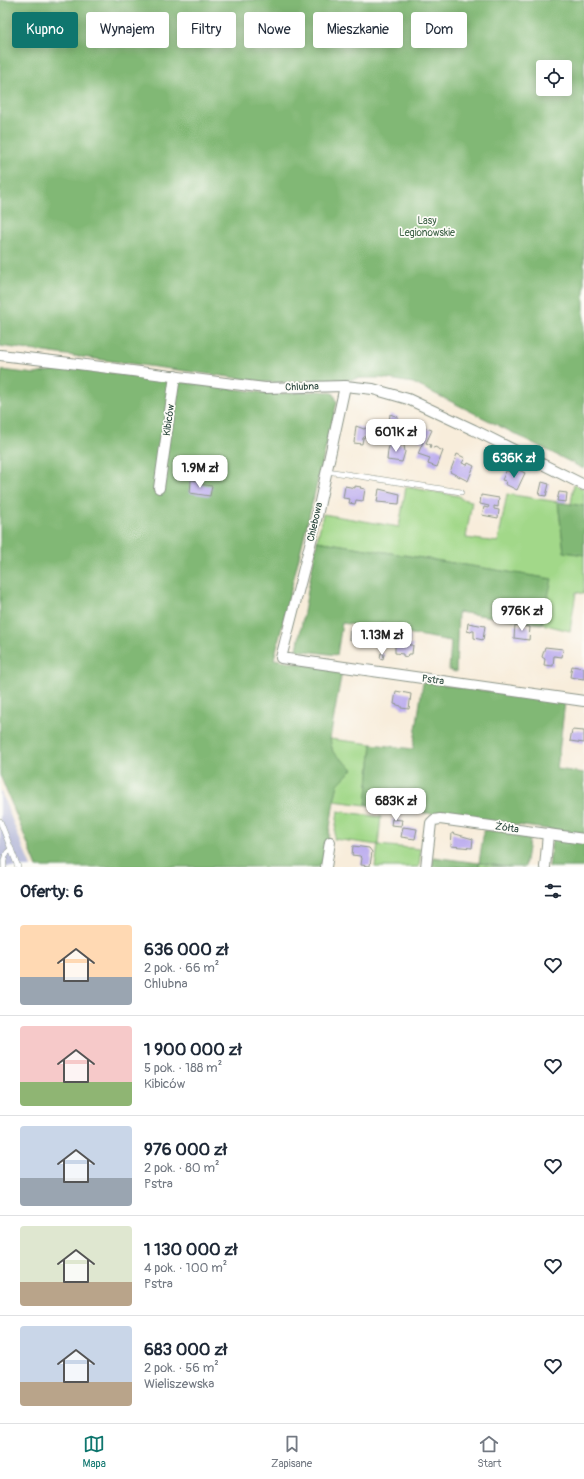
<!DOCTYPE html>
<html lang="pl">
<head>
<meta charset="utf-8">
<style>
	:root { --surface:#fff; --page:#f6f6f7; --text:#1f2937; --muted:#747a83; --line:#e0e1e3; --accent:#0f766e }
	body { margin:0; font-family:Pangolin,sans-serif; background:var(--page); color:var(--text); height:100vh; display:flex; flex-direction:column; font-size:15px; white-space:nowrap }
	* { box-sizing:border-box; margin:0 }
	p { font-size:13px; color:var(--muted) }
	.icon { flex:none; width:22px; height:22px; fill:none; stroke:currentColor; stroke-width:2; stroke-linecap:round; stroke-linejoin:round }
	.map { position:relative; height:867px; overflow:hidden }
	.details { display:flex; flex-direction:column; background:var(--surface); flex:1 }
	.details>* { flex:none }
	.hud { position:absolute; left:12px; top:12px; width:560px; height:36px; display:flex; gap:8px }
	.tools { position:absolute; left:536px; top:60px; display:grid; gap:8px }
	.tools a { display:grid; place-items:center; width:36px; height:36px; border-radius:4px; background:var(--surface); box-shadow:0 2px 10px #0003; font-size:20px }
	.price { position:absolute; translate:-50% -34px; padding:0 9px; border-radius:8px; background:#fff; color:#222; font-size:13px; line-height:26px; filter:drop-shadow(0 1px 2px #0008) }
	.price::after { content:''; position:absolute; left:50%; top:24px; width:12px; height:9px; margin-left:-6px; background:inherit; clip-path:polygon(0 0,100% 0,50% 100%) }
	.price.on { background:var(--accent); color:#fff }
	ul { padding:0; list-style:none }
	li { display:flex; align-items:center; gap:12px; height:100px; padding:0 20px }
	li+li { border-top:1px solid var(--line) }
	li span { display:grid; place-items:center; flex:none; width:112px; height:80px; border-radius:4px; color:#555 }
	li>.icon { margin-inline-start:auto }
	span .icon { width:48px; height:48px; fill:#fffc; stroke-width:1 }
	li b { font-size:17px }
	h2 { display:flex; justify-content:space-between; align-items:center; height:48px; padding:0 20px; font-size:17px }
	.tag { padding:0 14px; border-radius:4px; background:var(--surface); box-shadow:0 2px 10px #0003; font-size:14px; line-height:36px }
	.tag.on { background:var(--accent); color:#fff }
	.tabs { display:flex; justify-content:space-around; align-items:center; height:56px; border-top:1px solid var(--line); background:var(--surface); font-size:11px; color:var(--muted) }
	.tabs a { display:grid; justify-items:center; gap:2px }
	.tabs .on { color:var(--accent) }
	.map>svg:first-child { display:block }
</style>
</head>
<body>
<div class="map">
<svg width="584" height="867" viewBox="0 0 584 867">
	<rect width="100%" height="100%" fill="#fdfcf7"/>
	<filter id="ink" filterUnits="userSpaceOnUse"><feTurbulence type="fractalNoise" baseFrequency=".025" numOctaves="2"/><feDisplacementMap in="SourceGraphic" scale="8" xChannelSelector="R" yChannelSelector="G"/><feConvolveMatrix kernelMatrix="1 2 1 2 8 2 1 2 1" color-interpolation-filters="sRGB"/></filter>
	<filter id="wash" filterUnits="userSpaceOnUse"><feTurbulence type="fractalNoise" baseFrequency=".012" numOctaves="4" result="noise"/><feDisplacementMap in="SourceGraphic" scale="16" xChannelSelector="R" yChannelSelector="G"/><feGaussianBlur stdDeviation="0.9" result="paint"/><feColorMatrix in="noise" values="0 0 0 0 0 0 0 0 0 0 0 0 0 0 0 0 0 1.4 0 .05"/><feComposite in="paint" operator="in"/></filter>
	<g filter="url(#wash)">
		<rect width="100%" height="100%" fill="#f8eddb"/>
		<path fill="#bfc2dd" d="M0 790 31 867H0Z"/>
		<g fill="#a2d889" stroke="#608a5e">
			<path d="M574 484 584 489V506L571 504Z"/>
			<path d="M406 487 459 496 461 499 472 501 466 538 498 542 507 494 558 502 564 551 584 555V594L576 592 570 631 542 624 551 579 317 541 323 514 399 527Z"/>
			<path d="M330 739 372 744 366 805 334 801 338 783Z"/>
			<path d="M338 811 381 817 378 845 421 849 419 867H375L378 845 334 839Z"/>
			<path d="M479 863 509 867H479Z"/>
		</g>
		<g fill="#81b875" stroke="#507a54" fill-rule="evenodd">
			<path d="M0 0H584V469L462 407 413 383 382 378H362L346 380 336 379 274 383 0 346ZM543 67H565V89H543Z"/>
			<path d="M68 367 273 394 319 391 329 392 334 394 337 402 274 659 342 671 330 739 333 752 353 769 338 784 334 801 324 867H37L0 775V388L2 370 35 374Z"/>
			<path d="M558 502 584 506V555L564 552Z"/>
			<path d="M317 541 552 579 542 624 458 612 456 672 449 670 451 641 389 630 383 622 374 628 342 623 337 655 297 650Z"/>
			<path d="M423 682 565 702 557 769 584 773V834L366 805 372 744 413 749Z"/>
			<path d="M484 830 530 835 525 867H509L479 863V867H432L433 857 479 863Z"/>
			<path d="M552 838 584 843V867H549Z"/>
		</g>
		<g id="blocks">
			<g fill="#bbacee">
				<path d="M390 414 398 417 397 424 389 422Z"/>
				<path d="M356 426 364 429 368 427 369 428V430L373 431 372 439 366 438V436L363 438 362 444 354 443Z"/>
				<path d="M420 426 432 430 426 443 431 445 430 447 434 448 435 447 443 451 437 467 428 464 430 458 418 454 423 442 418 440 420 434 417 433Z"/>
				<path d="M390 443 404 445 405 452 402 462 387 460 388 450Z"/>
				<path d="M457 454 465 458 462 463 467 465 468 463 474 466 468 481 450 472Z"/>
				<path d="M517 469 525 473 517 490 505 484 506 481 502 480 506 471 515 473Z"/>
				<path d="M191 480 199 481V484L212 486 210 496 190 493Z"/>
				<path d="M542 482 549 484 546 496 539 495Z"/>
				<path d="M345 486 355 488V486L361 487 360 488 365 489 363 501 356 500 355 504 349 503 350 499 343 498Z"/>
				<path d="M379 489 400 494 399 504 377 502Z"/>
				<path d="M559 492 567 493 566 502 557 501Z"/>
				<path d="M481 495 499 498 498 507 494 506V509L499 510 498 518 482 515 484 507 488 508 489 506 480 504Z"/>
				<path d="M468 623 485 626 483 640 474 638V631H472L471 632 467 631Z"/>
				<path d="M515 625 530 627 529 640 514 638Z"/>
				<path d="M350 630 364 631 363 635 369 636 368 644 355 643 356 640 349 639Z"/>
				<path d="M402 636 410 637 409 645H413L412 654H408L407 657 403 656V654L395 653V646L397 641 402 642Z"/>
				<path d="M545 647 563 649 562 657 554 656 553 666 544 665 545 659 542 657Z"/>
				<path d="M381 653 384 654 383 659 380 658Z"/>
				<path d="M572 666 584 668V679L570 677Z"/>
				<path d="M396 691 411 694 409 709 401 708V706L394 704Z"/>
				<path d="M572 730 584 731V743L570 741Z"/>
				<path d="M392 819 402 820 401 826 391 825Z"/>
				<path d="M403 827 417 829 415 839 401 837Z"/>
				<path d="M452 833 473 839 472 848 451 846Z"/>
				<path d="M353 846 369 848 372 852 370 866 361 865 362 858 360 856 352 855Z"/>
			</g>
		</g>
	</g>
	<g filter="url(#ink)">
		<use href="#blocks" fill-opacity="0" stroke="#8c9588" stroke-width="1"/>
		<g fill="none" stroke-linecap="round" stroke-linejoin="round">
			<g stroke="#8c9588" stroke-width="6">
				<g id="service">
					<path d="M327 471 461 492"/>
					<path d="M0 821 18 867"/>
					<path d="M4 867C3 859 5 853 11 849"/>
				</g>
			</g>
			<g stroke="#8c9588" stroke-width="12">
				<g id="minor">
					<path d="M0 355 70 363 265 388 345 386 373 389 408 399 474 430 584 485"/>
					<path d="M345 386 315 525 281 658 584 701"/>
					<path d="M159 488 175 376"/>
					<path d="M326 867 330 842"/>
					<path d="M426 867 431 823 434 820 440 819 584 839"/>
					<path d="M545 867 548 834"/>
				</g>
			</g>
			<use href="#service" stroke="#fff" stroke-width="5"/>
			<use href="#minor" stroke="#fff" stroke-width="10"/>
		</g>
	</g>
	<g text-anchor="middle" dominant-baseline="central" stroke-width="3.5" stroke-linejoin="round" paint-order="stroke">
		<g font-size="10" fill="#406449" stroke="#fdfcf7">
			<text x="427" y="221">Lasy<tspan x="427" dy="12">Legionowskie</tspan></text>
		</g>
		<g font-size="10" fill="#1f3d34" stroke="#fdfcf7">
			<text transform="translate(302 387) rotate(-2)">Chlubna</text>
			<text transform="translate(169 420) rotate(-82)">Kibiców</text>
			<text transform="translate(315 522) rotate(-77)">Chlebowa</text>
			<text transform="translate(433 680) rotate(8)">Pstra</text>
			<text transform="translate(507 828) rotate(8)">Żółta</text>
		</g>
	</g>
</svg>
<div class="tools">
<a><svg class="icon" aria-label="locate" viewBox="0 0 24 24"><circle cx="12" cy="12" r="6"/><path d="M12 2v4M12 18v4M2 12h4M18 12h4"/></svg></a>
</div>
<b class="price" style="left:396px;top:453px">601K zł</b>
<b class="price on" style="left:514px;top:479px">636K zł</b>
<b class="price" style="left:200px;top:489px">1.9M zł</b>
<b class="price" style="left:522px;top:632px">976K zł</b>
<b class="price" style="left:382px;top:656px">1.13M zł</b>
<b class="price" style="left:396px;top:822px">683K zł</b>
<div class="hud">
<a class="tag on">Kupno</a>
<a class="tag">Wynajem</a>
<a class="tag">Filtry</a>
<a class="tag">Nowe</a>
<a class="tag">Mieszkanie</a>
<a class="tag">Dom</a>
</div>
</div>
<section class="details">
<h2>Oferty: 6<svg class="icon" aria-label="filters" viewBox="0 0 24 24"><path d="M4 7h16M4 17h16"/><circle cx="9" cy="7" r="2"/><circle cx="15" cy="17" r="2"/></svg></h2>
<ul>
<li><span style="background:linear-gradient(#ffd9b3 65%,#9aa5b1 0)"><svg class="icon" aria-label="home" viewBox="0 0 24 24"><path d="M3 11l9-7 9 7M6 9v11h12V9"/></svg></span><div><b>636 000 zł</b><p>2 pok. · 66 m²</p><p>Chlubna</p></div><svg class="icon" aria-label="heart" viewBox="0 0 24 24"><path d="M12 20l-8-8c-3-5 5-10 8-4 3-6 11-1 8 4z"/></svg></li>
<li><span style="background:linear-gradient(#f6c9c9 70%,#8fb573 0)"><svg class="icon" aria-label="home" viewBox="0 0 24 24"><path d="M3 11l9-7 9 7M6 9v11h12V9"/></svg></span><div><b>1 900 000 zł</b><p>5 pok. · 188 m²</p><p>Kibiców</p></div><svg class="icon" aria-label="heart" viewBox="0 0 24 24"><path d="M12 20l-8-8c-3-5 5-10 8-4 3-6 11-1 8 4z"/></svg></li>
<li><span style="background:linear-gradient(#c9d6e8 65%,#9aa5b1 0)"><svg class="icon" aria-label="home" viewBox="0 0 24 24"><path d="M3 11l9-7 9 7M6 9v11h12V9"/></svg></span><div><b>976 000 zł</b><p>2 pok. · 80 m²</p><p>Pstra</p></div><svg class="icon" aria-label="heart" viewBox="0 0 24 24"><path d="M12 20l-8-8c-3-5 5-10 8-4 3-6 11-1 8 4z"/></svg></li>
<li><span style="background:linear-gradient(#dfe7d0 70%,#b9a48a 0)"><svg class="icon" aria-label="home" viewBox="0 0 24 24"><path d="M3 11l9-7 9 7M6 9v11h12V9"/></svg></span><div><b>1 130 000 zł</b><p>4 pok. · 100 m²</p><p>Pstra</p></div><svg class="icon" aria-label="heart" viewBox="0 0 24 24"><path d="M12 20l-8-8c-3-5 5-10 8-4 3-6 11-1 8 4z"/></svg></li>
<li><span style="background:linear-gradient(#c9d6e8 70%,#b9a48a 0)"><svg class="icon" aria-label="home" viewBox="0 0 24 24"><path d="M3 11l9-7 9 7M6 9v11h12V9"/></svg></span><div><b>683 000 zł</b><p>2 pok. · 56 m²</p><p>Wieliszewska</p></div><svg class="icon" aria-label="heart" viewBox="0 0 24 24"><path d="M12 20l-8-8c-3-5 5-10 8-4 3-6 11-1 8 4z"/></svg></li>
</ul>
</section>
<nav class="tabs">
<a class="on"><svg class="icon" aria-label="map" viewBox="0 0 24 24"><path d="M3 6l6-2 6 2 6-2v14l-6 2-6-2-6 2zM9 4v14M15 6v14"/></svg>Mapa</a>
<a><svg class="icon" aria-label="saved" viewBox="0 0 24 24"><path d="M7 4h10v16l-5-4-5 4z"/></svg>Zapisane</a>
<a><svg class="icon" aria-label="home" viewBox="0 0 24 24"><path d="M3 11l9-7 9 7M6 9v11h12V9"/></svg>Start</a>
</nav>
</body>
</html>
